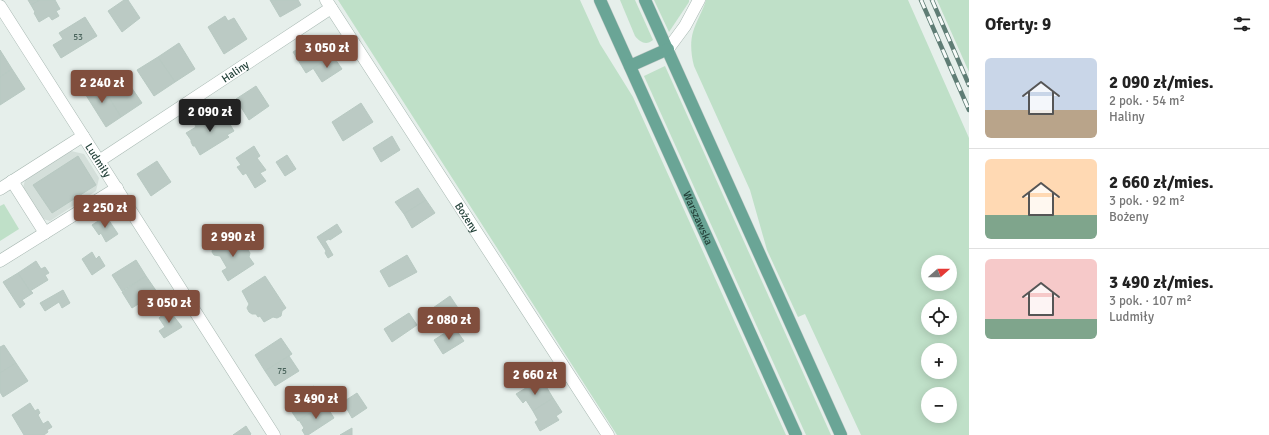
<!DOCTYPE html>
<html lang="pl">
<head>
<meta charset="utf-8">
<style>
	:root { --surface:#fff; --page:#f6f6f6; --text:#222; --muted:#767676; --line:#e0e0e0; --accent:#804e3d }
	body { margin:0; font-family:Signika,sans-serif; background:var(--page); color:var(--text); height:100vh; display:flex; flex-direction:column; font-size:15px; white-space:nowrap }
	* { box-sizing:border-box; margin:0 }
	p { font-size:13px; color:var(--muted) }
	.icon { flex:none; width:22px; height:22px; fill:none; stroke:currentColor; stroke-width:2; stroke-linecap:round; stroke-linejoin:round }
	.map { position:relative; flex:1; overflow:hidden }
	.panel { display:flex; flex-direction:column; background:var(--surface); width:300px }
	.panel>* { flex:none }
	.needle { width:26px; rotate:69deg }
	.buttons { position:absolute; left:921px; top:255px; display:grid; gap:8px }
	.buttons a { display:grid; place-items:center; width:36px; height:36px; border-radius:50%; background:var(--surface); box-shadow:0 2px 10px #0003; font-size:20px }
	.price { position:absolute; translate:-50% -34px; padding:0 9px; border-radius:4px; background:var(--accent); color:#fff; font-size:13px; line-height:26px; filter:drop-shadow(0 1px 2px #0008) }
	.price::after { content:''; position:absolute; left:50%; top:24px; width:12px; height:9px; margin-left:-6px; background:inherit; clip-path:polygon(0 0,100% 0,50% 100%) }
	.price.current { background:#222; color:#fff }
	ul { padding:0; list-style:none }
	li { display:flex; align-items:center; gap:12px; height:100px; padding:0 16px }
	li+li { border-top:1px solid var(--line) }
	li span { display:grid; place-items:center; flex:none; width:112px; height:80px; border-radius:6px; color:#555 }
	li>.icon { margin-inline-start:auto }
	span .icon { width:48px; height:48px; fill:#fffc; stroke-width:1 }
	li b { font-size:17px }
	h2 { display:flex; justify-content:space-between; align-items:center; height:48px; padding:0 16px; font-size:17px }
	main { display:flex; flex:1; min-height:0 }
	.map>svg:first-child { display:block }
</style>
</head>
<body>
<main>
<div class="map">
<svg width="969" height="435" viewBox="0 0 969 435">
	<rect width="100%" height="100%" fill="#e6efeb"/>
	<path fill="#d4dfda" d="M71 151 84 154 99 178 96 191 50 221 43 219 23 188 25 180Z"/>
	<g fill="#bfe0c8" fill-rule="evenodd">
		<path d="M338 0H580L600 44 633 97 786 435H617Z"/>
		<path d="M620 0H635L653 40C646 46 640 42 635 36Z"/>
		<path d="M654 0H689V2L669 32Z"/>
		<path d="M706 0H908L969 138V435H861L805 314 798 317 767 250 750 190 694 66C691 55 690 42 693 32 696 21 703 11 706 0ZM928 262H950V284H928ZM928 306H950V328H928ZM928 350H950V372H928ZM928 394H950V416H928Z"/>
		<path d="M937 0H969V72Z"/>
		<path d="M665 66 831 435H806L644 76Z"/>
		<path d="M4 204 19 229 0 241V206Z"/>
	</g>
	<g fill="#bbcac4" stroke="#b8c9c2">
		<path d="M28 0H40L31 5Z"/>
		<path d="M40 0H55L60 9 56 11 59 16 52 20 49 16 39 22 34 13 35 12 31 5Z"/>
		<path d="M124 0H128L140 18 122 32 108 11Z"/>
		<path d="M270 0H298L301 5 280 17Z"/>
		<path d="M225 16 228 21 234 18 247 39 224 54 208 27Z"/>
		<path d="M85 17 97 36 61 58 53 45 63 39 59 33Z"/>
		<path d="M314 38 318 45 324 41 333 56 306 73 293 52Z"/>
		<path d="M179 43 195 69 175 82 158 57Z"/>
		<path d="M0 50 12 69 0 77Z"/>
		<path d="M333 56 342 69 322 82 313 68Z"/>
		<path d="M158 57 175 82 154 96 137 70Z"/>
		<path d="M12 69 25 89 0 105V77Z"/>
		<path d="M125 78 142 103 121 117 105 91Z"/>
		<path d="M99 82 121 117 106 127 84 92Z"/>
		<path d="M256 86 269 106 249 120 236 99Z"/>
		<path d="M361 103 373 122 343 141 332 122Z"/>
		<path d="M223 113 234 131 227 135 229 137 200 155 195 146H193L191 142V140L186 133 196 127 195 125 204 119 205 121 215 115 216 117Z"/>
		<path d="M392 136 400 150 381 162 373 148Z"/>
		<path d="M254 146 260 156 257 158 266 170 260 173 266 181 255 188 246 173 243 175 237 167 241 165 236 158Z"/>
		<path d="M287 155 296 169 285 176 276 162Z"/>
		<path d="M78 156 96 185 52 213 33 185Z"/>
		<path d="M157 161 171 182 151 196 137 174Z"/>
		<path d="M418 188 426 200 404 214 395 202Z"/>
		<path d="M426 200 435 213 412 228 404 214Z"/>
		<path d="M106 216 118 234 106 242 101 233 99 235 92 225Z"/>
		<path d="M337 224 342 232 330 240 329 239 325 241 333 255 328 258 325 253 326 251 317 237Z"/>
		<path d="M235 238 243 250 245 249 248 250 250 253 249 257 254 264 228 281 222 271 227 268 220 256 214 255 212 252 213 247 217 245 222 246Z"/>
		<path d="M92 252 96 259 99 256 105 266 92 275 82 259Z"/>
		<path d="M407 255 417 272 389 287 380 271Z"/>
		<path d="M136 260 146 276 122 291 112 275Z"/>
		<path d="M36 261 41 269 45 267 49 273 45 275 48 280 30 291 18 273Z"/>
		<path d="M18 273 30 291H31L33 293 22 300 25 304 20 308 3 282Z"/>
		<path d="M146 276 157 292 132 308 122 292Z"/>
		<path d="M265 276 286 308 282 311 281 316 277 318 273 317 264 322 260 316 258 317 256 314H252L249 312 247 308 249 304 242 291Z"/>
		<path d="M63 290 70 303 62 308 59 302 45 311 40 303Z"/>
		<path d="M450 296 466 320 446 333 441 326 434 331 428 322 435 318 430 310Z"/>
		<path d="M169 310 182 327 164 338 159 331 165 327 159 318Z"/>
		<path d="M409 313 417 325 392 342 384 329Z"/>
		<path d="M454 327 464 341 443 354 434 340Z"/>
		<path d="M281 338 292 354 265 371 255 355Z"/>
		<path d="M4 345 16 363 0 373V347Z"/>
		<path d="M289 356 299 371 275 386 265 371Z"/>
		<path d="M16 363 28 381 3 397 0 392V373Z"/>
		<path d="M534 383 536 387 544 383 553 398 533 411 526 400 523 403 516 394Z"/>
		<path d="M314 386 320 395 325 392 330 401 298 421 286 403Z"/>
		<path d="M357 393 367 408 352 418 343 402Z"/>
		<path d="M553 398 562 412 556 416 559 420 540 431 535 422 538 420 533 411Z"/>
		<path d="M30 403 35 411 38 409 40 413 38 415 43 424 48 421 52 427 47 430 48 432 44 435H24L12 415Z"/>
		<path d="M325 404 334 418 308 435H305L302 430 304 428 299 420Z"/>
		<path d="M246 426 251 434 250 435H233Z"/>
		<path d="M352 428V435H340Z"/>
	</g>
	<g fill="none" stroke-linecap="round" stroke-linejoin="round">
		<g stroke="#a8b8b2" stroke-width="13">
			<g id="minor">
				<path id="s1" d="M326 0 608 435"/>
				<path id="s2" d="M0 6 274 435"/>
				<path d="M668 49 685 26 699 0"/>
				<path id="s3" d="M99 161 331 8"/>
				<path d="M12 181 45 233"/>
				<path d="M0 189 83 136"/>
				<path d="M0 261 117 188"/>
			</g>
		</g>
		<g stroke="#c2cac8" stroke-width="13">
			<g id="major">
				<path id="s4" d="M600 0 796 435"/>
				<path d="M645 0 841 435"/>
				<path d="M630 66 668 49"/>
			</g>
		</g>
		<use href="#minor" stroke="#fff" stroke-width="12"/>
		<use href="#major" stroke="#6aa596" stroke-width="12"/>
		<g stroke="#5f7d75" stroke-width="4.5">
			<g id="rail">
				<path d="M921 0 969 110"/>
				<path d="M932 0 969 85"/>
			</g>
		</g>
		<use href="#rail" stroke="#f7fbf9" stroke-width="3" stroke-dasharray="9" stroke-linecap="butt"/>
	</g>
	<g text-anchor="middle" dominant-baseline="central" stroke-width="3" stroke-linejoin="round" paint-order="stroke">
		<g font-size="9" fill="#4a645c">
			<text x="78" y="37">53</text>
			<text x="282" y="371">75</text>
		</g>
		<g font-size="11" fill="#24423a" stroke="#f7fbf9">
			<text stroke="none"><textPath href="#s3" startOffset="163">Haliny</textPath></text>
			<text stroke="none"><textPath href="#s2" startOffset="183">Ludmiły</textPath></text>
			<text stroke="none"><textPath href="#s1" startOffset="259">Bożeny</textPath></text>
			<text stroke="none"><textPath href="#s4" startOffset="239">Warszawska</textPath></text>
		</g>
	</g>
</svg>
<div class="buttons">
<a><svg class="needle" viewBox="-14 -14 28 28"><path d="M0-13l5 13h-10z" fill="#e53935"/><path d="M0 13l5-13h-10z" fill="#767676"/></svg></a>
<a><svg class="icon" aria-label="locate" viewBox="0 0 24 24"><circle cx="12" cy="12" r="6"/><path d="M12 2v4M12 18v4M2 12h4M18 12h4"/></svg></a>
<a>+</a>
<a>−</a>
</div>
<b class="price" style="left:327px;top:69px">3 050 zł</b>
<b class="price" style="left:102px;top:104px">2 240 zł</b>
<b class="price current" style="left:210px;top:133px">2 090 zł</b>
<b class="price" style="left:105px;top:229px">2 250 zł</b>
<b class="price" style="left:233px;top:258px">2 990 zł</b>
<b class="price" style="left:169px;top:324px">3 050 zł</b>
<b class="price" style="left:449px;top:341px">2 080 zł</b>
<b class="price" style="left:535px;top:396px">2 660 zł</b>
<b class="price" style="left:316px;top:420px">3 490 zł</b>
</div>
<section class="panel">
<h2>Oferty: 9<svg class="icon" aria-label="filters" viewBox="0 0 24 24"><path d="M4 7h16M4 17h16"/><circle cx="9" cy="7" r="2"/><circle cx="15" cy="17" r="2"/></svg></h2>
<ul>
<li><span style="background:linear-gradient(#c9d6e8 65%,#b9a48a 0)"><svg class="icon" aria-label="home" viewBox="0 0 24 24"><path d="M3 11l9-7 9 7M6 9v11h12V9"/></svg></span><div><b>2 090 zł/mies.</b><p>2 pok. · 54 m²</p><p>Haliny</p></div></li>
<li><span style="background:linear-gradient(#ffd9b3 70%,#7fa58c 0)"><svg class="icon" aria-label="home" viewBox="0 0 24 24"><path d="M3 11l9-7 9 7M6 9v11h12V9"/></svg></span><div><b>2 660 zł/mies.</b><p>3 pok. · 92 m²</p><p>Bożeny</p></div></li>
<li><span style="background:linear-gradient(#f6c9c9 75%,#7fa58c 0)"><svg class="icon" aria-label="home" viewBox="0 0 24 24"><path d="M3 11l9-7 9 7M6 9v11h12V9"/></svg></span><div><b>3 490 zł/mies.</b><p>3 pok. · 107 m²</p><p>Ludmiły</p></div></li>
</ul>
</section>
</main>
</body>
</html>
